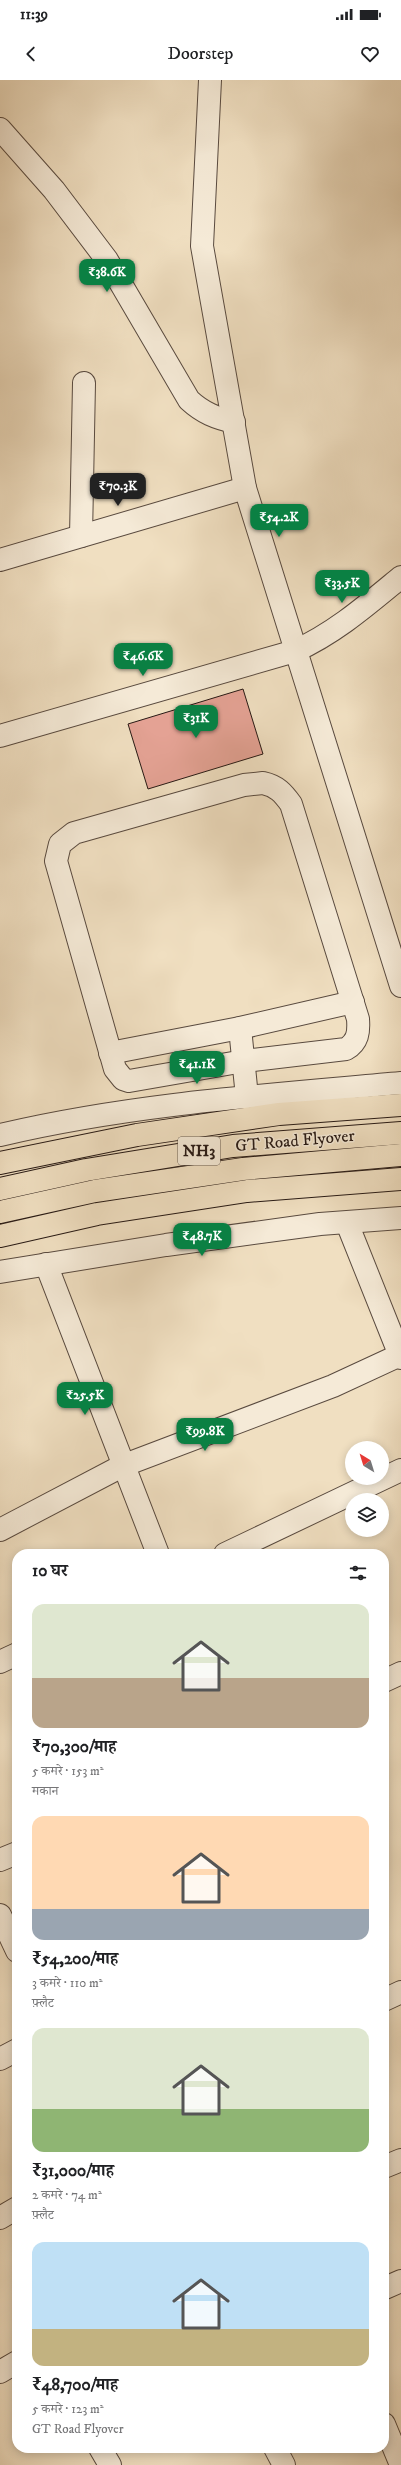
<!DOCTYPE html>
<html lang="hi">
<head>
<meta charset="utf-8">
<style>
	:root { --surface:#fff; --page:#f2f2f2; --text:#202124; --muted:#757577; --accent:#0b8043 }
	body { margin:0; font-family:"IM FELL DW Pica","Noto Serif Devanagari",serif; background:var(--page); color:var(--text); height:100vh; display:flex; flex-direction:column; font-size:15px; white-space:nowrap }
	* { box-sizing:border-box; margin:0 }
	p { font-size:13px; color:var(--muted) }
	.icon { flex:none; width:22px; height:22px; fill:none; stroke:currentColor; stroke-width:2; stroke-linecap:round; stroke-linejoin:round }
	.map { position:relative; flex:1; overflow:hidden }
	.sheet { position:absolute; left:12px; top:1469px; width:377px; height:904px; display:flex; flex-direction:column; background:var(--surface); border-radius:16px; box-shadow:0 2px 10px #0003 }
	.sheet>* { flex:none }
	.needle { width:26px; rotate:322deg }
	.fabs { position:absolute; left:345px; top:1361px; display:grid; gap:8px }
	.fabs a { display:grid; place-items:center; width:44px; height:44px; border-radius:50%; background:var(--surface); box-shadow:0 2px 10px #0003; font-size:20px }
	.price { position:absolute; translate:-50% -34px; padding:0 9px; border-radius:8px; background:var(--accent); color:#fff; font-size:13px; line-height:26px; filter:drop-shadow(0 1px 2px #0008) }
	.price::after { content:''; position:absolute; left:50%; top:24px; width:12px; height:9px; margin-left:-6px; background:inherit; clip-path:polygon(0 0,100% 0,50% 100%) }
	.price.current { background:#222; color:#fff }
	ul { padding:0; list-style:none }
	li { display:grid; align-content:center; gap:8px; height:212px; padding:0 20px }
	li span { display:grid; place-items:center; height:124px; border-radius:12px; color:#555 }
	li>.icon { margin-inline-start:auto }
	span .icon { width:72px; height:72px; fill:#fffc; stroke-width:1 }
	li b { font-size:17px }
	h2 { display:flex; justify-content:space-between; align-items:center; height:48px; padding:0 20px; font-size:17px }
	.status { display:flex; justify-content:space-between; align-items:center; height:28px; padding:0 20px; background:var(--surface); direction:ltr }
	.status svg { height:11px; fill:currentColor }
	header { display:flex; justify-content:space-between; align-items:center; height:52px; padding:0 20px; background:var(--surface); font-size:18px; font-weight:600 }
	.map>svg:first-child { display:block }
</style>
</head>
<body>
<div class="status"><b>11:39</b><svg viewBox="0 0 49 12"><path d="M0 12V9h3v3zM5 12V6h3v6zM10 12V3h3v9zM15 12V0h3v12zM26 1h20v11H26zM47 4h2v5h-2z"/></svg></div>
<header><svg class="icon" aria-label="back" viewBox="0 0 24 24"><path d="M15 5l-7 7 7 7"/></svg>Doorstep<svg class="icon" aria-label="heart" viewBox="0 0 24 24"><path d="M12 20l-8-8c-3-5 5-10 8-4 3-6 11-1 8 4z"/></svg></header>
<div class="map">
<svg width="401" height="2385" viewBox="0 0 401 2385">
	<rect width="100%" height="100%" fill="#f0dfc1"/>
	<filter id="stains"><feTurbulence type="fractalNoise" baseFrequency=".005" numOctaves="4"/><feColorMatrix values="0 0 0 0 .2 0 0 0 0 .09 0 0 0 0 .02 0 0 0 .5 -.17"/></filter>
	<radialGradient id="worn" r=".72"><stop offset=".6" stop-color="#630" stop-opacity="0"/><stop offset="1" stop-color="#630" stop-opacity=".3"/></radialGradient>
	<path fill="#e4a294" stroke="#271914" d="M243 609 263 674 148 709 128 644Z"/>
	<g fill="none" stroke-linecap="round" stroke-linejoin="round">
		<g stroke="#594a3f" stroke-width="24">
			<g id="minor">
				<path d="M210 0 202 166 245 408 401 906"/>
				<path d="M0 49 54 110 107 180 189 320C203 333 216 338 234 342"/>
				<path d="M81 456 84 303"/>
				<path d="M0 480 245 408"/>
				<path d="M0 656 295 571C335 553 367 525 401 497"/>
				<path d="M263 703C277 706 283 713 291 724L358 939C359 952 358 962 346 969L244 981 129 1001 123 999 115 989 56 781 60 764 74 753 244 705Z"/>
				<path d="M240 948 247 1017"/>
				<path d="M110 973 240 948 353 922"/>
				<path d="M0 1055C131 1024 267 1015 401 1003"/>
				<path d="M347 1143 401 1278"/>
				<path d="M46 1184 158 1474"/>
				<path d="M0 1192 166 1165 320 1144 401 1138"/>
				<path d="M0 1450 122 1386 333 1306 400 1275"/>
				<path d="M225 1474 401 1390"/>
				<path d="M0 1582 17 1574"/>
				<path d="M384 1601 401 1593"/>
				<path d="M0 1780 17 1773"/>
				<path d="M0 1835 17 1871"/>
				<path d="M384 1920 401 1912"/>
				<path d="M0 1979 17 1970"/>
				<path d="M384 2087 401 2080"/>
				<path d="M0 2138 17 2128"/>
				<path d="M385 2208 401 2201"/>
				<path d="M0 2292 17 2282"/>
				<path d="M384 2344 401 2385"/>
				<path d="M100 2368 110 2385"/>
				<path d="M275 2368 284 2385"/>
			</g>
		</g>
		<g stroke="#271914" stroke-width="24">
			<g id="highway">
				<path d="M0 1083 137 1055 279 1034 401 1025"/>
				<path d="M0 1109 86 1090 233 1066 401 1053"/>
				<path d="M0 1132 95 1111 243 1089 401 1075"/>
				<path d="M0 1156 97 1134 247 1111 401 1099"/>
			</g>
		</g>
		<use href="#minor" stroke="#f5ead7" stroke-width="22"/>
		<use href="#highway" stroke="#f0dfc1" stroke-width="22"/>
	</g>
	<g text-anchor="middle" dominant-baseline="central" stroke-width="3" stroke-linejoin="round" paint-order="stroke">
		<rect fill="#f5ead7" stroke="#65584e" stroke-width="1" x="178" y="1057" width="42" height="28" rx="3"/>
		<g font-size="16" font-weight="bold" fill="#271914">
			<text x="199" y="1071">NH3</text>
		</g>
		<g font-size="17" fill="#271914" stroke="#f5ead7">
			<text transform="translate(295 1061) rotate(-5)">GT Road Flyover</text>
		</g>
	</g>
	<rect width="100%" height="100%" filter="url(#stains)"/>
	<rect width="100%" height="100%" fill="url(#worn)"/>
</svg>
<div class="fabs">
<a><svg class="needle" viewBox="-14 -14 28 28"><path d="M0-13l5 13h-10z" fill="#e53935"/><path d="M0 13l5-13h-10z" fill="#757577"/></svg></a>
<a><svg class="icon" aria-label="layers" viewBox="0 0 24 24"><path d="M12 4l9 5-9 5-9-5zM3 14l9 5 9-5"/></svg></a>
</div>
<b class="price" style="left:107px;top:213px">₹38.6K</b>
<b class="price current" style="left:118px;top:427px">₹70.3K</b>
<b class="price" style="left:279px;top:458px">₹54.2K</b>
<b class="price" style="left:342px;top:524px">₹33.5K</b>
<b class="price" style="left:143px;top:597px">₹46.6K</b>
<b class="price" style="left:196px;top:659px">₹31K</b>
<b class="price" style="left:197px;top:1005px">₹41.1K</b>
<b class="price" style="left:202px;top:1177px">₹48.7K</b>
<b class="price" style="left:85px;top:1336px">₹25.5K</b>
<b class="price" style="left:205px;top:1372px">₹99.8K</b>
<section class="sheet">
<h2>10 घर<svg class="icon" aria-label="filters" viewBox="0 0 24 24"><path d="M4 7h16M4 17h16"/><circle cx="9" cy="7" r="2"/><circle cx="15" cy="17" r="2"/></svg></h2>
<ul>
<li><span style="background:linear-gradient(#dfe7d0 60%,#b9a48a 0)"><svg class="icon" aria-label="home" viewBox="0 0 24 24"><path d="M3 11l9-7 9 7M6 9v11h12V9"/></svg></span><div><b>₹70,300/माह</b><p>5 कमरे · 153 m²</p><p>मकान</p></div></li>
<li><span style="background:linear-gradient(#ffd9b3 75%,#9aa5b1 0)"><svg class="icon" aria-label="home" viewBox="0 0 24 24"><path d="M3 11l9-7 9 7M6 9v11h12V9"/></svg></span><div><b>₹54,200/माह</b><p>3 कमरे · 110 m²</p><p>फ़्लैट</p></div></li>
<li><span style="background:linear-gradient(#dfe7d0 65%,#8fb573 0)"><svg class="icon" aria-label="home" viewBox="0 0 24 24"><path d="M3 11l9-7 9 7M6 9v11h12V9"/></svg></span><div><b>₹31,000/माह</b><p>2 कमरे · 74 m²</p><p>फ़्लैट</p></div></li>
<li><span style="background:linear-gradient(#bfe0f5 70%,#c2b280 0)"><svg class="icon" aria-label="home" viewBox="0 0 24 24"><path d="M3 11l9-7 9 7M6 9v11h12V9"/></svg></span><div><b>₹48,700/माह</b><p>5 कमरे · 123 m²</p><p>GT Road Flyover</p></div></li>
</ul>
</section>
</div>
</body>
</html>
